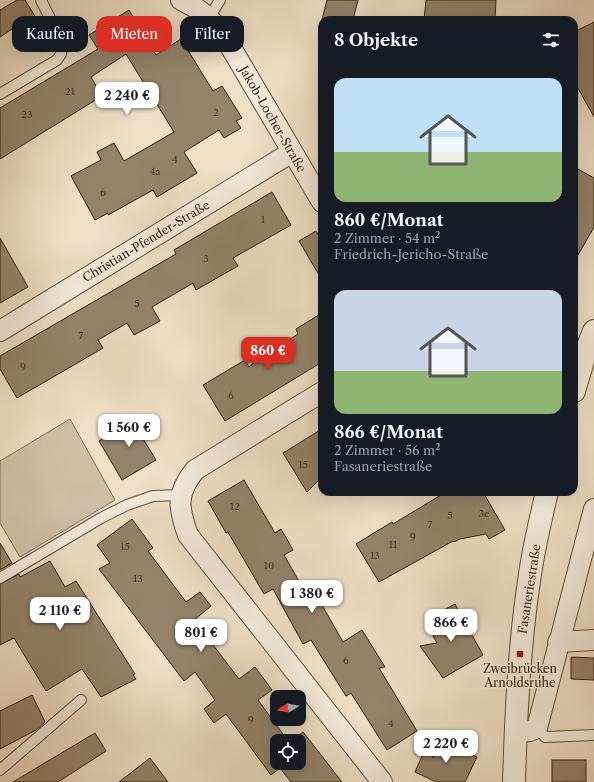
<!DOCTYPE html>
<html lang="de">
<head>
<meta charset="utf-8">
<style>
	:root { --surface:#171b24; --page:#20242c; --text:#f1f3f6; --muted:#9ea1a6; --accent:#d93025 }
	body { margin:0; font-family:"Libre Caslon Text",serif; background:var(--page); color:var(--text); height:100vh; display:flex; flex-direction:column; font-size:15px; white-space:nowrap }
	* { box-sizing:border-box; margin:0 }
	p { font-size:13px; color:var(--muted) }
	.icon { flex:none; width:22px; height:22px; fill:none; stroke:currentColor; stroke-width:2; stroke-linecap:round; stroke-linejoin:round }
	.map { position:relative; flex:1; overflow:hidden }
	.panel { position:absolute; left:318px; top:16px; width:260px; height:480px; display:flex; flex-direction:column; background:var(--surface); border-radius:12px; box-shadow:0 4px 16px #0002 }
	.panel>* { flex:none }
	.top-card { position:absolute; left:12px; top:16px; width:246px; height:36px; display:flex; gap:8px }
	.needle { width:26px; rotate:259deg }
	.buttons { position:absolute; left:270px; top:690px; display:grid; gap:8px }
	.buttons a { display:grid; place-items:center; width:36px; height:36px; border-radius:8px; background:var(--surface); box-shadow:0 4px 16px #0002; font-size:20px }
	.price { position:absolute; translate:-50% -34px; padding:0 9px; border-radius:8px; background:#fff; color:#222; font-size:13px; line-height:26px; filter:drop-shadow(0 1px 2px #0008) }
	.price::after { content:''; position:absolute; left:50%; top:24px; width:12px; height:9px; margin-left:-6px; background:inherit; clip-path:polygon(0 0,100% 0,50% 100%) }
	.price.on { background:var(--accent); color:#fff }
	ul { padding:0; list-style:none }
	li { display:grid; align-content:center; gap:8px; height:212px; padding:0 16px }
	li span { display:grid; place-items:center; height:124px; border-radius:12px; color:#555 }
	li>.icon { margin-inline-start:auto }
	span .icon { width:72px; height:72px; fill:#fffc; stroke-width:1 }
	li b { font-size:17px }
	h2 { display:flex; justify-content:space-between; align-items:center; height:48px; padding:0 16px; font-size:17px }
	.pill { padding:0 14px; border-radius:12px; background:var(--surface); box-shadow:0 4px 16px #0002; font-size:14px; line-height:36px }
	.pill.on { background:var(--accent); color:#fff }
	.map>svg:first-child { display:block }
</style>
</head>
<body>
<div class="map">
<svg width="594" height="782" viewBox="0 0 594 782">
	<rect width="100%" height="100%" fill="#eedfc6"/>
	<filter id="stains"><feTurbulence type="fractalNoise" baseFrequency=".005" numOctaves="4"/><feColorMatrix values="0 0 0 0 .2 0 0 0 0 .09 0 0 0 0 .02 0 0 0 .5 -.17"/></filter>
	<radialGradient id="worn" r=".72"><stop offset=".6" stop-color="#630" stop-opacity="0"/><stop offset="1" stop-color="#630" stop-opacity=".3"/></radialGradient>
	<path fill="#cebea6" stroke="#806e58" d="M70 419 115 500 20 557 0 523V461Z"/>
	<g fill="#93836b" stroke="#311f09">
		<path d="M17 0H25L44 31 28 41 18 25 0 37V10Z"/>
		<path d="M327 0H358L353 20H322Z"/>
		<path d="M426 0H496L495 20H424Z"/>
		<path d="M129 10 156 55 181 39 213 91 222 86 242 118 236 121 241 128 224 138 219 130 184 152 197 173 157 197 153 190 108 215V213L95 220 71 176 101 160 97 152 114 143 124 161 174 132 126 54 91 77 102 96 0 159V108L98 49 89 35Z"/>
		<path d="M594 22V117L574 81V32Z"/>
		<path d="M574 167 594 178V227L574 262Z"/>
		<path d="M272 192 291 225 233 258 238 266 196 290 193 283 152 307 160 321 134 335 127 323 98 340 103 348 17 398 0 369V356L176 254 174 250Z"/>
		<path d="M316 231 322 240V280L299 241Z"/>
		<path d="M0 238 28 287 0 303Z"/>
		<path d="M322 313V362L225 421 203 385 245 360 249 367 256 361 298 334 296 329Z"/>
		<path d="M143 416 152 432 142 437 156 460 122 480 99 441Z"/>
		<path d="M322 429V477L307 492 283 453Z"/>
		<path d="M244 480 275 533 281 529 293 550 284 555 304 590 311 586 343 642 362 630 385 667 379 668 417 731 387 750 351 693 346 696 311 640 303 644 273 589 264 594 228 532 226 533 208 501Z"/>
		<path d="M446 492H483L505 530 489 539 486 534 460 539 454 542 453 541 379 582 356 544 392 522 393 524Z"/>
		<path d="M132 519 153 548 148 551 186 602 200 592 211 606 194 620 239 679 255 667 272 690 258 700 288 741H277V763H299V741H292L303 732 342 782H291L280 768 271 775 226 714 214 723 204 709 215 700 195 672 184 681 99 569 110 563 97 545Z"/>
		<path d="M0 543 12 563 0 570Z"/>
		<path d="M50 561 65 587 76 581 135 674 133 675 136 679 101 697 82 669 46 691 14 638 0 645V584L19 574 20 577Z"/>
		<path d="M455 604 483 655 443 678 420 646 437 643 433 636 437 634 429 618Z"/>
		<path d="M571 657 594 658V680L571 679Z"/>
		<path d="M32 695 45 722 36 730 0 749V711Z"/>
		<path d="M95 733 106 751 58 782H13Z"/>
		<path d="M441 740 477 757 465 782H436L415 772 426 747 433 758Z"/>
		<path d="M150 758 168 782H119Z"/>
		<rect x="552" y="760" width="34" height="22"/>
	</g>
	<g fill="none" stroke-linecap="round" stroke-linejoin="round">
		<g stroke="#604f38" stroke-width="12">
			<g id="service">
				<path d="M209 18 220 0"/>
				<path d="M0 94 57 60 61 54 62 43 41 0"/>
				<path d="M0 578 101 518 127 505 153 496 180 495"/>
				<path d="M537 728 545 737 594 735"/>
				<path d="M0 770 81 700"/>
			</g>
		</g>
		<g stroke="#604f38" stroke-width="22">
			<g id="minor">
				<path d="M181 0C200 9 210 18 223 34L322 202"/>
				<path d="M0 331 292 152"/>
				<path d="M322 392 195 470C176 493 178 508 188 535L382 782"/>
				<path d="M558 642 594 640"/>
				<path d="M515 732 530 731 537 728 594 509"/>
			</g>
		</g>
		<g stroke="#604f38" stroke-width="24">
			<g id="tertiary">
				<path d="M574 391 585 354 594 331"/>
				<path d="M514 782C516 715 519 648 529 581 533 551 540 521 547 492"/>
			</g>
		</g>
		<use href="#service" stroke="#f4eada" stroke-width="10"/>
		<use href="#minor" stroke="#f4eada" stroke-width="20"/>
		<use href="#tertiary" stroke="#f4eada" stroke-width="22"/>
	</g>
	<rect fill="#8f2418" stroke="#f4eada" stroke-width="1.5" x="516" y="650" width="8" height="8" rx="2"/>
	<g text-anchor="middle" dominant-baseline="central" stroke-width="3" stroke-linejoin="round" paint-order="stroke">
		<g font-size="10" fill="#4a3822">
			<text x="70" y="91">21</text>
			<text x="216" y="112">2</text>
			<text x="27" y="114">23</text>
			<text x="175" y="159">4</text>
			<text x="155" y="171">4a</text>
			<text x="103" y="192">6</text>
			<text x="263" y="219">1</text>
			<text x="206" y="258">3</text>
			<text x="137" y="303">5</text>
			<text x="81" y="335">7</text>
			<text x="23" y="366">9</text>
			<text x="231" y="395">6</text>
			<text x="303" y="464">15</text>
			<text x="235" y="506">12</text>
			<text x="484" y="513">3e</text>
			<text x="450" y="515">5</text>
			<text x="430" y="524">7</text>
			<text x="413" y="536">9</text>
			<text x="393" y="544">11</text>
			<text x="125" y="546">15</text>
			<text x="375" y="555">13</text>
			<text x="269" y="565">10</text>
			<text x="138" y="578">13</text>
			<text x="346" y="660">6</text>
			<text x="251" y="719">9</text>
			<text x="391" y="723">4</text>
		</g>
		<g font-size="12" fill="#311f09" stroke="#f4eada">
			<text transform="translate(273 119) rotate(60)">Jakob-Locher-Straße</text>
			<text transform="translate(146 241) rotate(-31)">Christian-Pfender-Straße</text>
			<text transform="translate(529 589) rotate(-81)">Fasaneriestraße</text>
		</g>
		<g font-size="12" fill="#311f09" stroke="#f4eada">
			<text x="520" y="668">Zweibrücken<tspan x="520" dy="14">Arnoldsruhe</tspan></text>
		</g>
	</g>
	<rect width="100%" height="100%" filter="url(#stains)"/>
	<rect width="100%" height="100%" fill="url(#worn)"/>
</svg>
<div class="buttons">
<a><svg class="needle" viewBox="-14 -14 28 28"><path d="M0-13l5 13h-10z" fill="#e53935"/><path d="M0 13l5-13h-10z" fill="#9ea1a6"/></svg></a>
<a><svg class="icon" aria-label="locate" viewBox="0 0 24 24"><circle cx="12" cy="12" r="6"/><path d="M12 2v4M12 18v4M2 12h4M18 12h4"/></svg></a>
</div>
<b class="price" style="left:127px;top:116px">2 240 €</b>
<b class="price on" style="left:268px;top:371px">860 €</b>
<b class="price" style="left:129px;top:448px">1 560 €</b>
<b class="price" style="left:312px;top:614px">1 380 €</b>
<b class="price" style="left:60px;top:631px">2 110 €</b>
<b class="price" style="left:451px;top:643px">866 €</b>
<b class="price" style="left:201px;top:653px">801 €</b>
<b class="price" style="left:446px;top:764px">2 220 €</b>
<div class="top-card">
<a class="pill">Kaufen</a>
<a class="pill on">Mieten</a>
<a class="pill">Filter</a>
</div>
<section class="panel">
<h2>8 Objekte<svg class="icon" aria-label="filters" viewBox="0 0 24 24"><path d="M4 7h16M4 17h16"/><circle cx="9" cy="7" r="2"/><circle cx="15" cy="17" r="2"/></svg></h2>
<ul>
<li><span style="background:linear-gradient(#bfe0f5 60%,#8fb573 0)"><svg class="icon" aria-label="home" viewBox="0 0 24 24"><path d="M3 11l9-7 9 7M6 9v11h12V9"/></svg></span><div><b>860 €/Monat</b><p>2 Zimmer · 54 m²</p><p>Friedrich-Jericho-Straße</p></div></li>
<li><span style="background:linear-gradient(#c9d6e8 65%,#8fb573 0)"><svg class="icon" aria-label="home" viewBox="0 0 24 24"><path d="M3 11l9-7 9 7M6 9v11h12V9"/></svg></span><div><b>866 €/Monat</b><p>2 Zimmer · 56 m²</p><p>Fasaneriestraße</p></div></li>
</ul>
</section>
</div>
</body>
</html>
